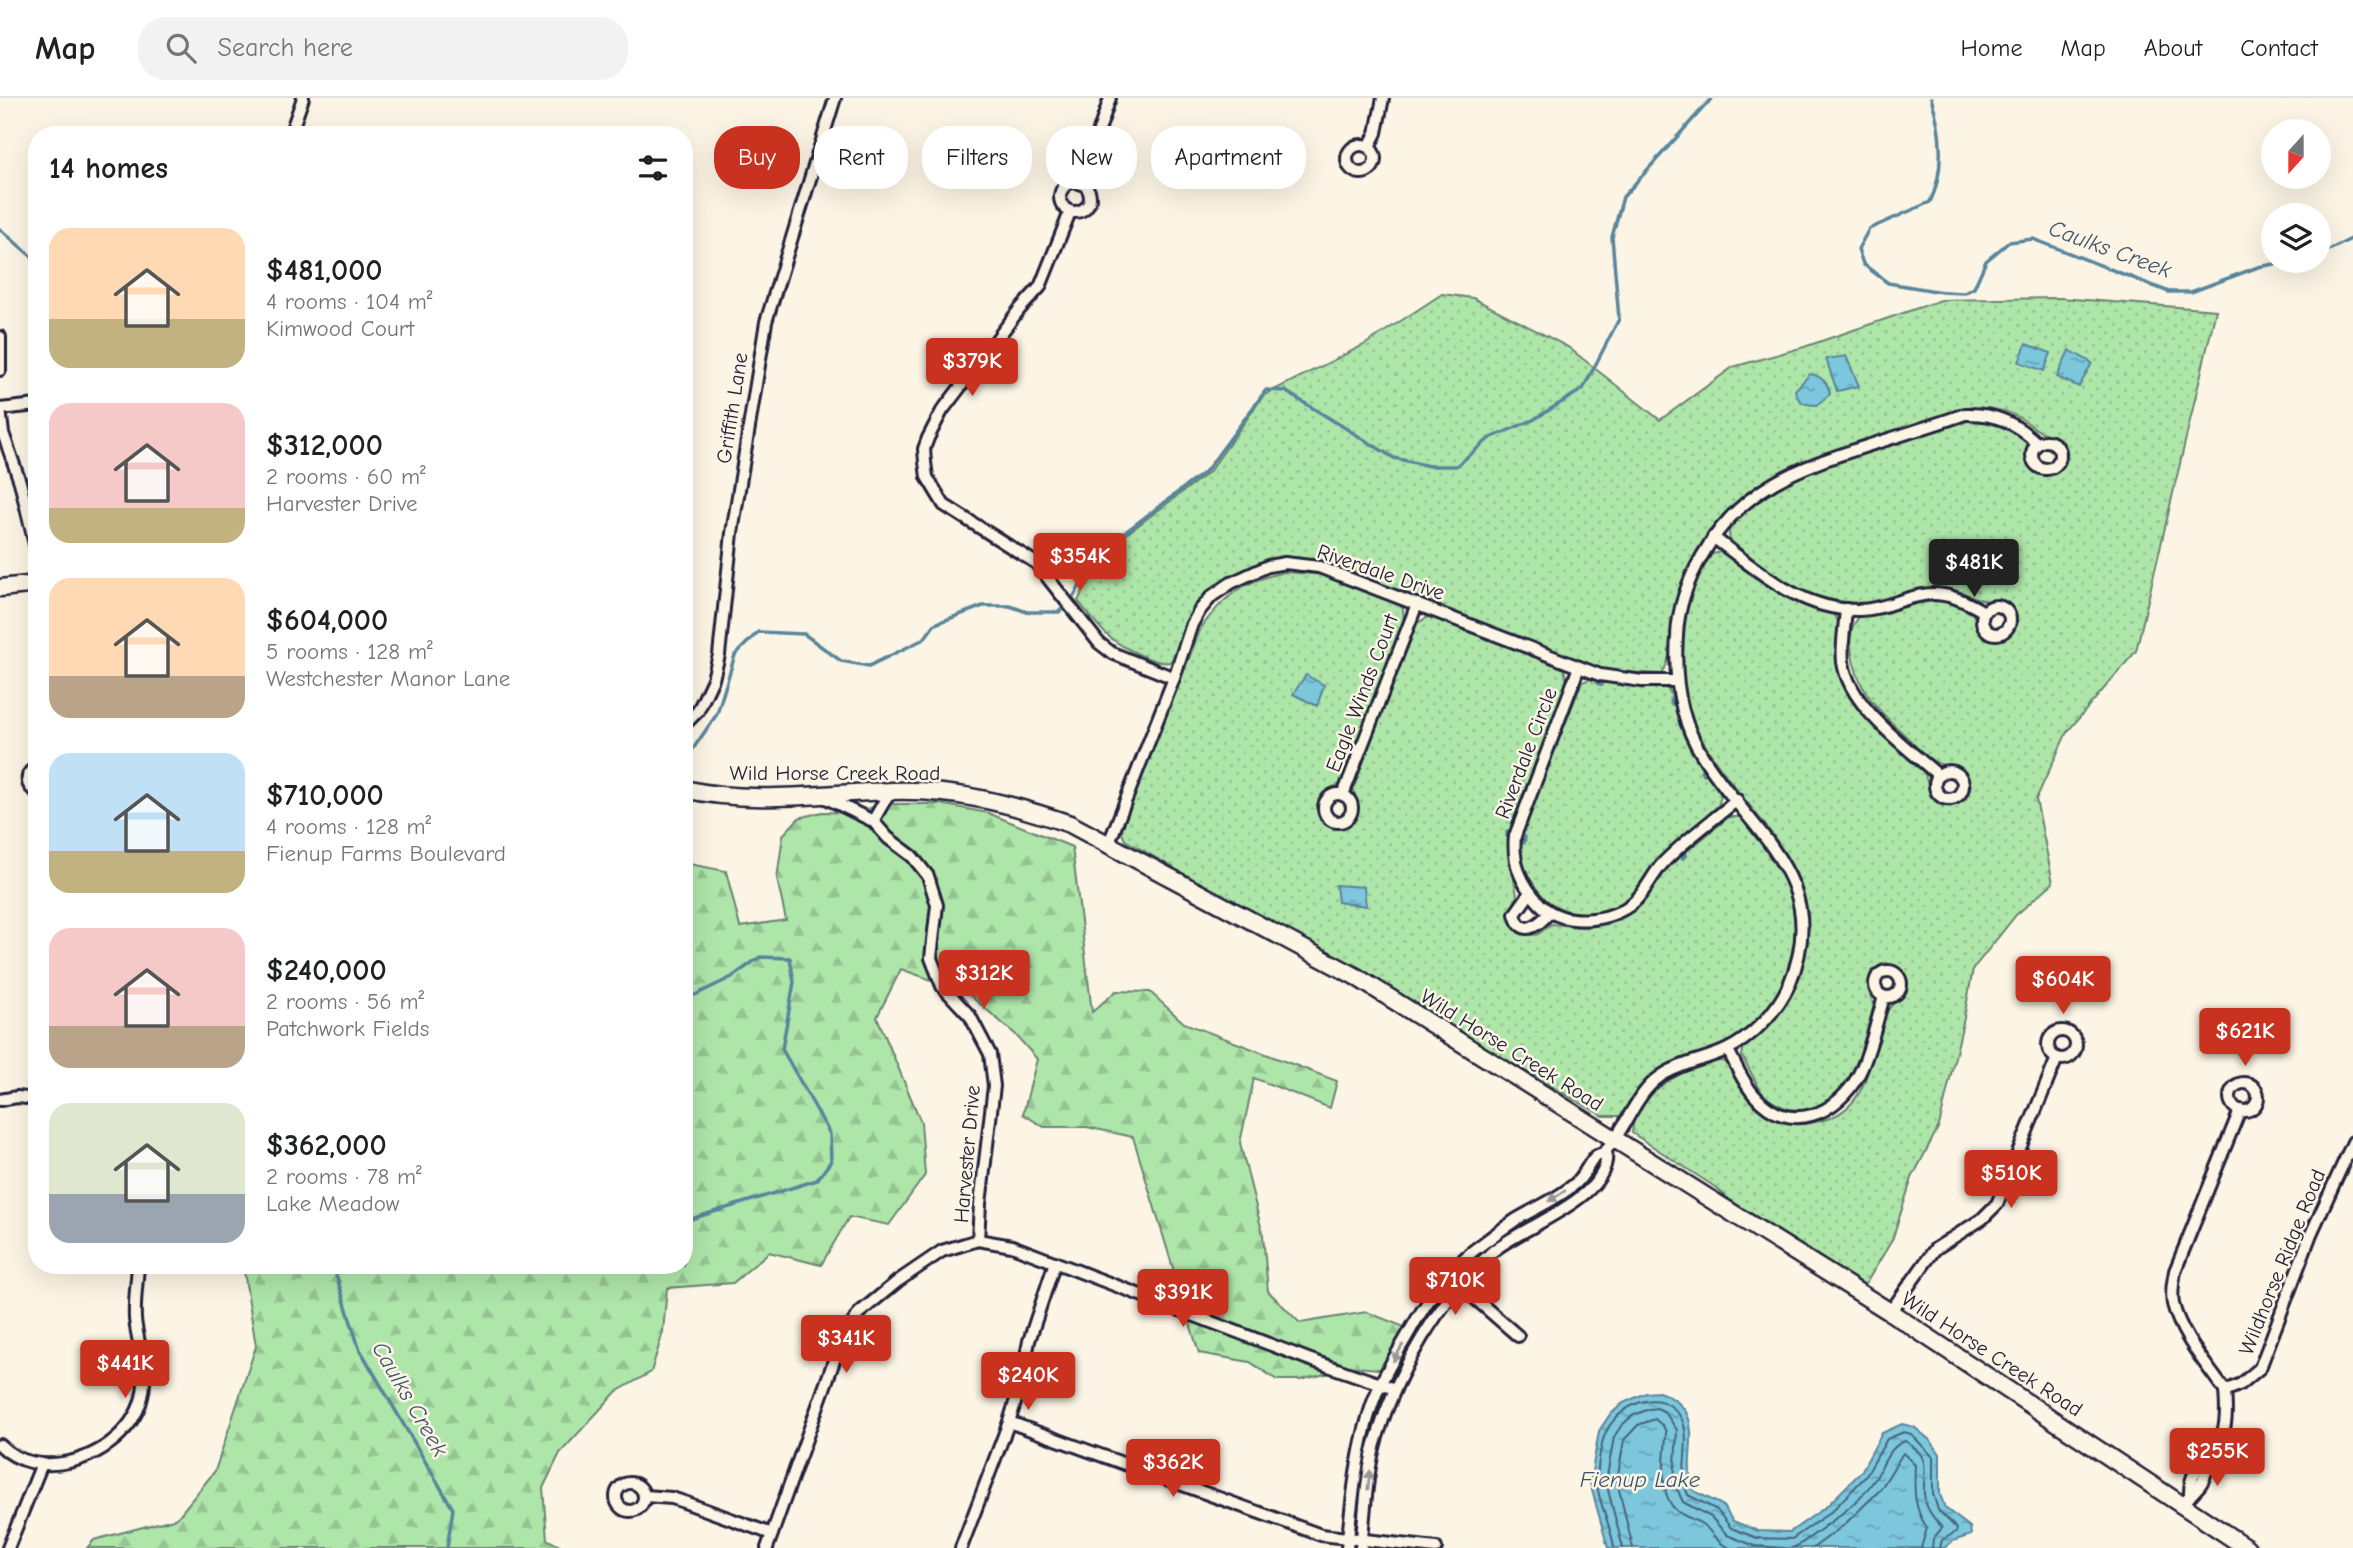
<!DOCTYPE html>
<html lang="en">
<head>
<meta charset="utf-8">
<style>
	:root { --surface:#fff; --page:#f2f2f2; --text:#202124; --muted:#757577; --line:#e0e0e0; --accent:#c8321e }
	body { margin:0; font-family:"Comic Neue",sans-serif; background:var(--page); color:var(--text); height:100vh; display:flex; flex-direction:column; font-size:26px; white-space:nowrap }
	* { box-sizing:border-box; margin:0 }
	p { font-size:23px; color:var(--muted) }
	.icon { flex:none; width:38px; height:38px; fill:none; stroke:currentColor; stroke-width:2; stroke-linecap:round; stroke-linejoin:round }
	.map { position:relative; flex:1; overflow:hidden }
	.panel { position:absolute; left:28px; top:28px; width:665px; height:1148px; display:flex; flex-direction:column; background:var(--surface); border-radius:28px; box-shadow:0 7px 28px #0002 }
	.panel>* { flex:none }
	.hud { position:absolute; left:714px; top:28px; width:665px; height:63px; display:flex; gap:14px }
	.needle { width:46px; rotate:201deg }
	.buttons { position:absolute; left:2261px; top:21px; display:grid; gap:14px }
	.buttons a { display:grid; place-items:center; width:70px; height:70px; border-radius:50%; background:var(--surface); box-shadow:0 7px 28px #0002; font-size:35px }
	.price { position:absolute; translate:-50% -60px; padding:0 16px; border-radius:7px; background:var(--accent); color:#fff; font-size:23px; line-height:46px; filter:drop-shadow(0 2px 4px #0008) }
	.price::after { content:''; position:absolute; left:50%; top:42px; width:21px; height:16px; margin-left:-10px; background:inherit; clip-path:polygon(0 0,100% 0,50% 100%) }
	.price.selected { background:#222; color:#fff }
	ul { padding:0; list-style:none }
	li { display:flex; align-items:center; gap:21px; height:175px; padding:0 21px }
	li span { display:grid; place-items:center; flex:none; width:196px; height:140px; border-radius:21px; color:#555 }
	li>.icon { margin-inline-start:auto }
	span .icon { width:84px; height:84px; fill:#fffc; stroke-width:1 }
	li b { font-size:30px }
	h2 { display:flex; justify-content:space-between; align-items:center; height:84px; padding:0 21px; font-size:30px }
	.pill { padding:0 24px; border-radius:28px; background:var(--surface); box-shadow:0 7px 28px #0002; font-size:24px; line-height:63px }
	.pill.selected { background:var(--accent); color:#fff }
	header { display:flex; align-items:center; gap:42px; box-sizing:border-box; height:98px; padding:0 35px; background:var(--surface); border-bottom:2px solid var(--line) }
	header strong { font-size:33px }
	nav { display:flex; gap:38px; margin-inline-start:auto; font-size:24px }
	.search { width:490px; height:63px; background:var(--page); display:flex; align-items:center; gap:18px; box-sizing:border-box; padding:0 24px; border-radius:28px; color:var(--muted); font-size:26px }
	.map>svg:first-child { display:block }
</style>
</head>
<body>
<header>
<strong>Map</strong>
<div class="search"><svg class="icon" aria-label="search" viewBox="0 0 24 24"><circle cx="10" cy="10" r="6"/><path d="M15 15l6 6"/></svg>Search here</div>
<nav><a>Home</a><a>Map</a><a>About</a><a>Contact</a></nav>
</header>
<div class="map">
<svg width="2353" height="1450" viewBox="0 0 2353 1450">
	<defs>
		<pattern id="grass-dots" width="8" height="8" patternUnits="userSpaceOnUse" patternTransform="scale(1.75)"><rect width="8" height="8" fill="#aee5a9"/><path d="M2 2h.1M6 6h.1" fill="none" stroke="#95c492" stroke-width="1.8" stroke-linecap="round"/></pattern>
		<pattern id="forest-firs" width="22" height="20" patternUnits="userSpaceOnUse" patternTransform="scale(1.75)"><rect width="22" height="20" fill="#aee5a9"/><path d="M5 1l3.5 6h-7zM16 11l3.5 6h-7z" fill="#95c492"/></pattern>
		<pattern id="water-ripples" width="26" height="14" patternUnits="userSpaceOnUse" patternTransform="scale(1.75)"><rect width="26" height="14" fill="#7cc7dc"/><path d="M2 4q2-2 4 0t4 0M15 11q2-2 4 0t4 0" fill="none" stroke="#65a1b4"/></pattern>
	</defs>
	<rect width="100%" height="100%" fill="#fcf5e5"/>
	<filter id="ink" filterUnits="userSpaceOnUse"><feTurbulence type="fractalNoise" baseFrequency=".0143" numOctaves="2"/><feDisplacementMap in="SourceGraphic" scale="14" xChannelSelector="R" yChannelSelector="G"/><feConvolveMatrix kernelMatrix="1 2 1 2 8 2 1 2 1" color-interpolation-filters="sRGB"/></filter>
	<g filter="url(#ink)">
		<g fill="url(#grass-dots)" stroke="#688472" stroke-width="2">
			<path d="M1442 196 1473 200 1568 249 1660 322 1733 269 1804 249 1941 202 2060 200 2216 212 2136 553 2067 634 2036 701 2053 785 2016 817 1973 871 1964 920 1939 1028 1912 1080 1892 1142 1865 1187 1730 1102 1715 1089 1632 1035C1634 998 1672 977 1704 967 1711 965 1719 961 1725 964 1742 971 1746 1003 1764 1014 1799 1034 1846 1027 1863 987 1873 964 1877 939 1886 916 1890 904 1902 903 1908 887 1905 873 1898 866 1883 865L1871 874 1868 892 1874 907 1857 967 1847 991 1813 1013 1789 1011 1778 1007 1763 997 1742 958 1743 952C1747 946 1753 942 1758 937 1774 923 1787 906 1796 886 1843 772 1743 721 1698 634 1683 606 1682 571 1683 540 1685 510 1694 480 1712 456L1721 454 1779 495 1792 502 1832 515 1839 523C1837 552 1841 583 1857 608L1924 673 1931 699 1940 707 1950 709 1960 705 1966 701 1971 687C1959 661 1948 673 1932 662 1923 657 1915 648 1908 640 1878 612 1857 594 1851 551 1849 537 1851 527 1861 517 1898 515 1937 490 1972 513L1978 532 1995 542C2007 540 2016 536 2017 523 2018 513 2008 501 1997 502 1991 502 1993 504 1987 503 1975 501 1964 494 1951 491 1938 489 1922 490 1909 494 1899 496 1889 502 1879 504 1860 506 1838 504 1820 499 1786 490 1757 464 1730 442L1729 436 1730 426 1753 405 1794 379 1970 322C1987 321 2018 326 2027 343 2033 354 2021 380 2049 377 2064 375 2073 356 2063 344 2058 338 2051 338 2044 335 2036 333 2029 325 2022 321 2004 310 1985 309 1964 311 1932 321 1900 331 1868 342 1794 366 1727 388 1691 465 1683 481 1677 498 1674 515 1670 537 1673 558 1662 576L1607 573 1322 463 1281 462 1241 474 1227 482 1170 564C1156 568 1116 546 1106 536 1096 526 1087 514 1078 503L1100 456 1209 374 1264 297 1364 247Z"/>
			<path d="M1284 474 1327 477 1398 505 1403 511 1404 523 1341 686C1299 698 1325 745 1350 726 1354 722 1357 717 1357 711 1358 703 1354 696 1353 689L1417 525 1428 519H1435L1560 568 1564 571 1567 583 1511 728 1509 756 1517 797 1510 819 1514 830 1519 834 1532 837 1538 836 1552 826 1583 829 1609 826 1620 821 1642 806 1670 767 1729 719H1741C1764 742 1787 772 1793 804 1801 849 1784 901 1748 929 1740 937 1728 946 1717 950 1697 958 1677 962 1658 974 1642 985 1632 1002 1620 1018H1603L1125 742 1122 735V729L1201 530C1225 496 1243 484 1284 474Z"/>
			<path d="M1591 581 1615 586 1663 589 1669 592 1689 645 1698 663 1719 692 1721 698 1718 708C1701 724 1682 738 1665 754 1652 767 1645 785 1633 798 1608 826 1565 819 1540 797 1521 780 1518 756 1523 732L1582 584Z"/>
		</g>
		<path fill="url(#forest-firs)" stroke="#688472" stroke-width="2" d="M882 706H940L988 715 1072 749 1092 914 1116 893 1150 894 1184 925 1337 983 1330 1010 1254 980 1240 1045 1263 1137 1268 1193 1300 1225 1367 1214 1402 1228 1417 1243 1411 1274 1356 1269 1300 1282H1277L1250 1264 1199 1255 1133 1039 1087 1029H1044L1023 1016 1037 961 1015 936 967 895 901 871 877 919 921 1024 925 1077 889 1127 849 1119 821 1167 769 1154 733 1185 667 1190 663 1234 651 1274 616 1294 560 1355 543 1390 547 1441 563 1450H87L94 1442 177 1420 215 1373 256 1248 243 1167H684V765L726 773 740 829 786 822 777 781 783 737 799 720 822 714 856 715Z"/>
		<g fill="url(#water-ripples)" stroke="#58859c" stroke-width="2">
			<path d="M2026 246 2051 255 2044 273 2019 264Z"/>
			<path d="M2069 252 2092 265 2079 289 2057 279Z"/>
			<path d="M1846 258 1859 288 1837 293 1826 261Z"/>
			<path d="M1810 276C1821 278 1828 284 1830 296L1817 307C1804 307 1798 305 1795 292Z"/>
			<path d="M1306 577 1324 587 1317 608 1293 596Z"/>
			<path d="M1336 787 1364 789 1366 808 1338 804Z"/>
			<path d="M1659 1294C1713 1314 1679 1356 1694 1393L1722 1407 1733 1423 1758 1433 1790 1434 1827 1408 1861 1374 1882 1335 1902 1326 1914 1329 1931 1343 1940 1356V1396L1945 1410 1970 1429 1971 1437 1953 1443 1944 1450H1608L1590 1385 1599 1333 1609 1318 1623 1305 1646 1295Z"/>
		</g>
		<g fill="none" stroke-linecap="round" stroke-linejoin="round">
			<g stroke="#46647b" stroke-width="2">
				<path d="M1614 1450C1612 1429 1596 1400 1597 1382 1598 1368 1600 1346 1606 1334 1619 1307 1660 1287 1680 1318 1694 1341 1677 1371 1688 1397L1717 1412 1731 1430 1757 1440 1792 1441 1832 1413 1866 1378 1887 1341 1904 1334 1911 1336 1933 1359V1396L1938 1412 1957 1431 1956 1434 1942 1442 1940 1450"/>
				<path d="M1623 1450 1606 1384 1614 1339 1621 1328 1632 1318 1649 1311 1657 1310 1665 1314 1677 1332 1674 1384 1683 1404 1711 1419 1727 1437 1755 1448 1785 1450"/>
				<path d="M1633 1450 1617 1383 1624 1342 1638 1327 1655 1321 1663 1328 1666 1334C1666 1359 1656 1395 1677 1413 1684 1419 1694 1421 1702 1426 1714 1434 1713 1443 1730 1450"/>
				<path d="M1792 1450 1799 1447C1824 1429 1858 1407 1875 1381 1884 1367 1888 1349 1905 1343 1932 1360 1923 1369 1924 1396 1925 1410 1933 1419 1942 1430L1933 1441 1932 1450"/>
				<path d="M1813 1450 1844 1427 1880 1392 1903 1355 1915 1367C1914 1391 1913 1409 1927 1430L1921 1450"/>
			</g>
			<g stroke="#58859c" stroke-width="3.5">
				<path d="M1931 0C1942 33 1945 73 1930 104L1869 131 1858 151 1863 166 1888 185 1942 194 1964 195 1974 190 1986 163 2009 144 2033 141 2169 194H2191L2258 169 2291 163"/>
				<path d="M0 131 32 159 37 168"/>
				<path d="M2319 157 2353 140"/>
				<path d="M1598 582 1603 583 1602 587 1597 585Z"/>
				<path d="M1674 600 1675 606H1672L1671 601Z"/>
				<path d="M684 664 717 616 735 557 758 534 804 536 841 563 869 568 924 541 935 526 983 508H1010L1027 514H1059L1074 498 1099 454 1206 373 1266 292 1285 293 1394 360 1429 368H1456L1490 340 1533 322 1583 291 1619 221 1612 139 1623 99 1712 0"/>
				<path d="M1703 671 1706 675 1703 676 1701 673Z"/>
				<path d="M1507 733 1510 734 1509 739 1507 738Z"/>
				<path d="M1522 738 1525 739 1524 745H1520Z"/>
				<path d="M1684 755 1686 757 1683 760 1680 758Z"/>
				<path d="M684 897H695L732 879 760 859 790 860 794 884 782 951 830 1036 831 1063 817 1082 691 1121 684 1118"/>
				<path d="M333 1167 359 1250 453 1411 447 1450"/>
			</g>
			<g stroke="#22223b" stroke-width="16">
				<g id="minor">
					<path d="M290 37 303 0"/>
					<circle cx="1361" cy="61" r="14"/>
					<path d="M1369 49 1376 35 1383 0"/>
					<circle cx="1075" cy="99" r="15"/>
					<path d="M1081 86 1110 0"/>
					<path d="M1070 114 1040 189 1019 212 942 313 928 340 924 351 925 364 927 379 944 407 1036 465 1099 545 1112 555 1174 580"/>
					<path d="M0 239V272"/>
					<path d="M37 307 0 311 3 335 20 384 37 455"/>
					<circle cx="2046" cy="357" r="14"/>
					<path d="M1713 439C1757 472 1801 513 1860 512 1882 512 1902 500 1923 497 1945 493 1966 503 1984 514"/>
					<circle cx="1996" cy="522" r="14"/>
					<path d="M1846 511C1845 528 1841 548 1843 564 1849 609 1907 649 1939 678"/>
					<path d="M1579 569 1515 738C1512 765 1521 786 1540 806 1563 829 1610 825 1634 804 1646 793 1652 777 1663 765 1685 742 1712 723 1737 702"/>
					<path d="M684 627 698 613 713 581 719 557 732 435 766 224 835 0"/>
					<path d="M37 669C24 675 25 688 37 694"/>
					<circle cx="1949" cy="687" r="14"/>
					<circle cx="1338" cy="710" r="14"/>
					<path d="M1343 697 1417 506"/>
					<path d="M824 699 873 723 888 740 912 758 928 778 937 807 931 860 942 888 970 918 990 956 994 988 980 1106 978 1142"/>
					<path d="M873 723 885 702 893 693"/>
					<path d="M1109 745 1174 580 1192 526 1200 512 1212 498 1231 485 1268 468 1285 465 1319 469 1600 577 1642 583H1677"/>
					<path d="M1530 795 1515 816C1521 841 1539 827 1549 815"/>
					<circle cx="1888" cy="886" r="13"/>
					<circle cx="2062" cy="947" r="14"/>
					<path d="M1728 952C1736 967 1743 985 1755 998 1789 1038 1838 1016 1859 976 1871 953 1876 924 1884 899"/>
					<circle cx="2244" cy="999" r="14"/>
					<path d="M0 1002 17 999 37 1001"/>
					<path d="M1449 1178 1518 1238"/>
					<path d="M1890 1214 1935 1151 1982 1121 1997 1106 2057 960"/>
					<path d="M2225 1293C2207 1267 2181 1238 2173 1206 2171 1195 2173 1184 2175 1173L2240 1012"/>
					<path d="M1009 1324 1321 1437 1436 1450"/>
					<path d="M0 1347C19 1366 45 1369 69 1364 107 1355 143 1325 144 1284 145 1263 137 1242 135 1221 134 1203 137 1185 138 1167"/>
					<circle cx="630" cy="1399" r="14"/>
					<path d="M2190 1395C2190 1380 2195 1368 2210 1362"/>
					<path d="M645 1398 672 1400 684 1404 772 1436"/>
					<path d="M2183 1408C2188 1399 2194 1394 2200 1387 2206 1379 2206 1370 2211 1362 2225 1333 2228 1326 2225 1293L2241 1286 2260 1270 2311 1136 2353 1044"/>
					<path d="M8 1450 41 1368"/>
					<path d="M767 1450 840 1246 859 1215 898 1183 942 1153 978 1142 1012 1148 1308 1261 1395 1291"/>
					<path d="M961 1450 1009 1324 1020 1289 1029 1243 1055 1164"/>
					<path d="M1347 1450C1352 1400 1359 1330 1381 1285 1390 1266 1401 1249 1411 1231 1427 1203 1448 1173 1473 1153 1487 1142 1502 1131 1517 1121 1537 1109 1558 1101 1576 1085 1584 1078 1587 1068 1594 1060 1601 1053 1600 1059 1606 1052 1627 1029 1635 996 1661 978 1680 965 1705 962 1726 952 1752 940 1777 913 1789 887 1834 781 1749 734 1702 657 1680 622 1674 579 1677 538 1678 511 1688 482 1702 458 1741 389 1798 370 1870 347 1902 337 1934 327 1965 316 1996 315 2016 325 2038 346"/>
					<path d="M1361 1450C1365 1414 1366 1374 1377 1339 1398 1271 1439 1202 1492 1154 1522 1128 1613 1100 1606 1053"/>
				</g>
			</g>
			<g stroke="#22223b" stroke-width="21">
				<g id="secondary">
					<path d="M0 490 37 486"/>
					<path d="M684 691C754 707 822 695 892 693 954 691 1012 706 1070 726L1355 878 1890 1214 2247 1450"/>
				</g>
			</g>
			<use href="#minor" stroke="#fcf5e5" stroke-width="10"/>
			<use href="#secondary" stroke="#fcf5e5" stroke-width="16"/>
		</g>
		<defs><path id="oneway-solid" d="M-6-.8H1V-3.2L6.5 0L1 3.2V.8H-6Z" transform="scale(1.75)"/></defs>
		<g fill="#9a9698">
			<use href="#oneway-solid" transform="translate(1557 1098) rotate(147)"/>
			<use href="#oneway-solid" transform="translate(1398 1255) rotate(120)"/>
			<use href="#oneway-solid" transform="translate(1369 1382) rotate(-83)"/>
		</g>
	</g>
	<g text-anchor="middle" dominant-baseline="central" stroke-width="5" stroke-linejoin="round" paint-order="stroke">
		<g font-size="21" fill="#22223b" stroke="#fcf5e5">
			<text transform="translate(732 310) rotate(-81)">Griffith Lane</text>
			<text transform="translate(1381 474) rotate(19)">Riverdale Drive</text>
			<text transform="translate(1362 595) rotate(-69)">Eagle Winds Court</text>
			<text transform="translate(1526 655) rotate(-69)">Riverdale Circle</text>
			<text x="835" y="675">Wild Horse Creek Road</text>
			<text transform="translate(1512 952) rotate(32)">Wild Horse Creek Road</text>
			<text transform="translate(967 1056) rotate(-85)">Harvester Drive</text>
			<text transform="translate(2282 1164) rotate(-68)">Wildhorse Ridge Road</text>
			<text transform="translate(1992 1256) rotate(33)">Wild Horse Creek Road</text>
		</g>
		<g font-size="23" font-style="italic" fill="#3d546b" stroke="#fcf5e5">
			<text transform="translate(2110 151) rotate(20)">Caulks Creek</text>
			<text transform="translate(410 1301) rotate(60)">Caulks Creek</text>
			<text x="1640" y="1381">Fienup Lake</text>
		</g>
	</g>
</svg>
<div class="buttons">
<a><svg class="needle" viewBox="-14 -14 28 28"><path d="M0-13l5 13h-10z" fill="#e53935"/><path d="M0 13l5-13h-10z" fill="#757577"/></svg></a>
<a><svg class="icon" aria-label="layers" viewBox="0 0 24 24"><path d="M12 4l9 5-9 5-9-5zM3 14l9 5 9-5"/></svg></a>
</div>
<b class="price" style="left:972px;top:300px">$379K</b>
<b class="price" style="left:1080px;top:495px">$354K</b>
<b class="price selected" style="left:1974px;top:501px">$481K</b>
<b class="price" style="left:984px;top:912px">$312K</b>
<b class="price" style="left:2063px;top:918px">$604K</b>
<b class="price" style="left:2245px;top:970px">$621K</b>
<b class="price" style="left:2011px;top:1112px">$510K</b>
<b class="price" style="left:1455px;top:1219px">$710K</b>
<b class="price" style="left:1183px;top:1231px">$391K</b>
<b class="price" style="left:846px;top:1277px">$341K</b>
<b class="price" style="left:125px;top:1302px">$441K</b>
<b class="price" style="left:1028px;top:1314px">$240K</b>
<b class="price" style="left:2217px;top:1390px">$255K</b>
<b class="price" style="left:1173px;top:1401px">$362K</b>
<div class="hud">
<a class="pill selected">Buy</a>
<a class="pill">Rent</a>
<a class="pill">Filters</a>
<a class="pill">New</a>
<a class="pill">Apartment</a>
</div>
<section class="panel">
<h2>14 homes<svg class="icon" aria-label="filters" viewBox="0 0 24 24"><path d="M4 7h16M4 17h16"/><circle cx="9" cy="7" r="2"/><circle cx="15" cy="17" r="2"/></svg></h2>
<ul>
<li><span style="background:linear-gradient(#ffd9b3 65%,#c2b280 0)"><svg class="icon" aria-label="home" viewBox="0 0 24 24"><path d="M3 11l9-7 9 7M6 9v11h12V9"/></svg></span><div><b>$481,000</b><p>4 rooms · 104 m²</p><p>Kimwood Court</p></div></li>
<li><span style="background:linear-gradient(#f6c9c9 75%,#c2b280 0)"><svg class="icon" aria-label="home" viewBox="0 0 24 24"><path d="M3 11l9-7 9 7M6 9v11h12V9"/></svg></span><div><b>$312,000</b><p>2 rooms · 60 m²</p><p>Harvester Drive</p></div></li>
<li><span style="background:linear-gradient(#ffd9b3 70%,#b9a48a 0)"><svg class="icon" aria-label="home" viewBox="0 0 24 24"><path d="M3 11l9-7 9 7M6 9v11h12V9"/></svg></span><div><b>$604,000</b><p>5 rooms · 128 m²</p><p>Westchester Manor Lane</p></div></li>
<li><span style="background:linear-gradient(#bfe0f5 70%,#c2b280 0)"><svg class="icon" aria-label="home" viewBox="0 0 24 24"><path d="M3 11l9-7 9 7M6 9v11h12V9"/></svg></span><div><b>$710,000</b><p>4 rooms · 128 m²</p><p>Fienup Farms Boulevard</p></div></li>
<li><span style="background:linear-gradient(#f6c9c9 70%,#b9a48a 0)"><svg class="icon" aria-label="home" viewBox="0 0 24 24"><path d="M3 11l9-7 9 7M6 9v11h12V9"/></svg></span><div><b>$240,000</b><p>2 rooms · 56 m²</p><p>Patchwork Fields</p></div></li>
<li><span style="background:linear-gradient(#dfe7d0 65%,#9aa5b1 0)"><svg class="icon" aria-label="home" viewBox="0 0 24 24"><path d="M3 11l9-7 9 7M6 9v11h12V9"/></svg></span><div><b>$362,000</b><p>2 rooms · 78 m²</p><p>Lake Meadow</p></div></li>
</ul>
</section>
</div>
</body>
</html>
